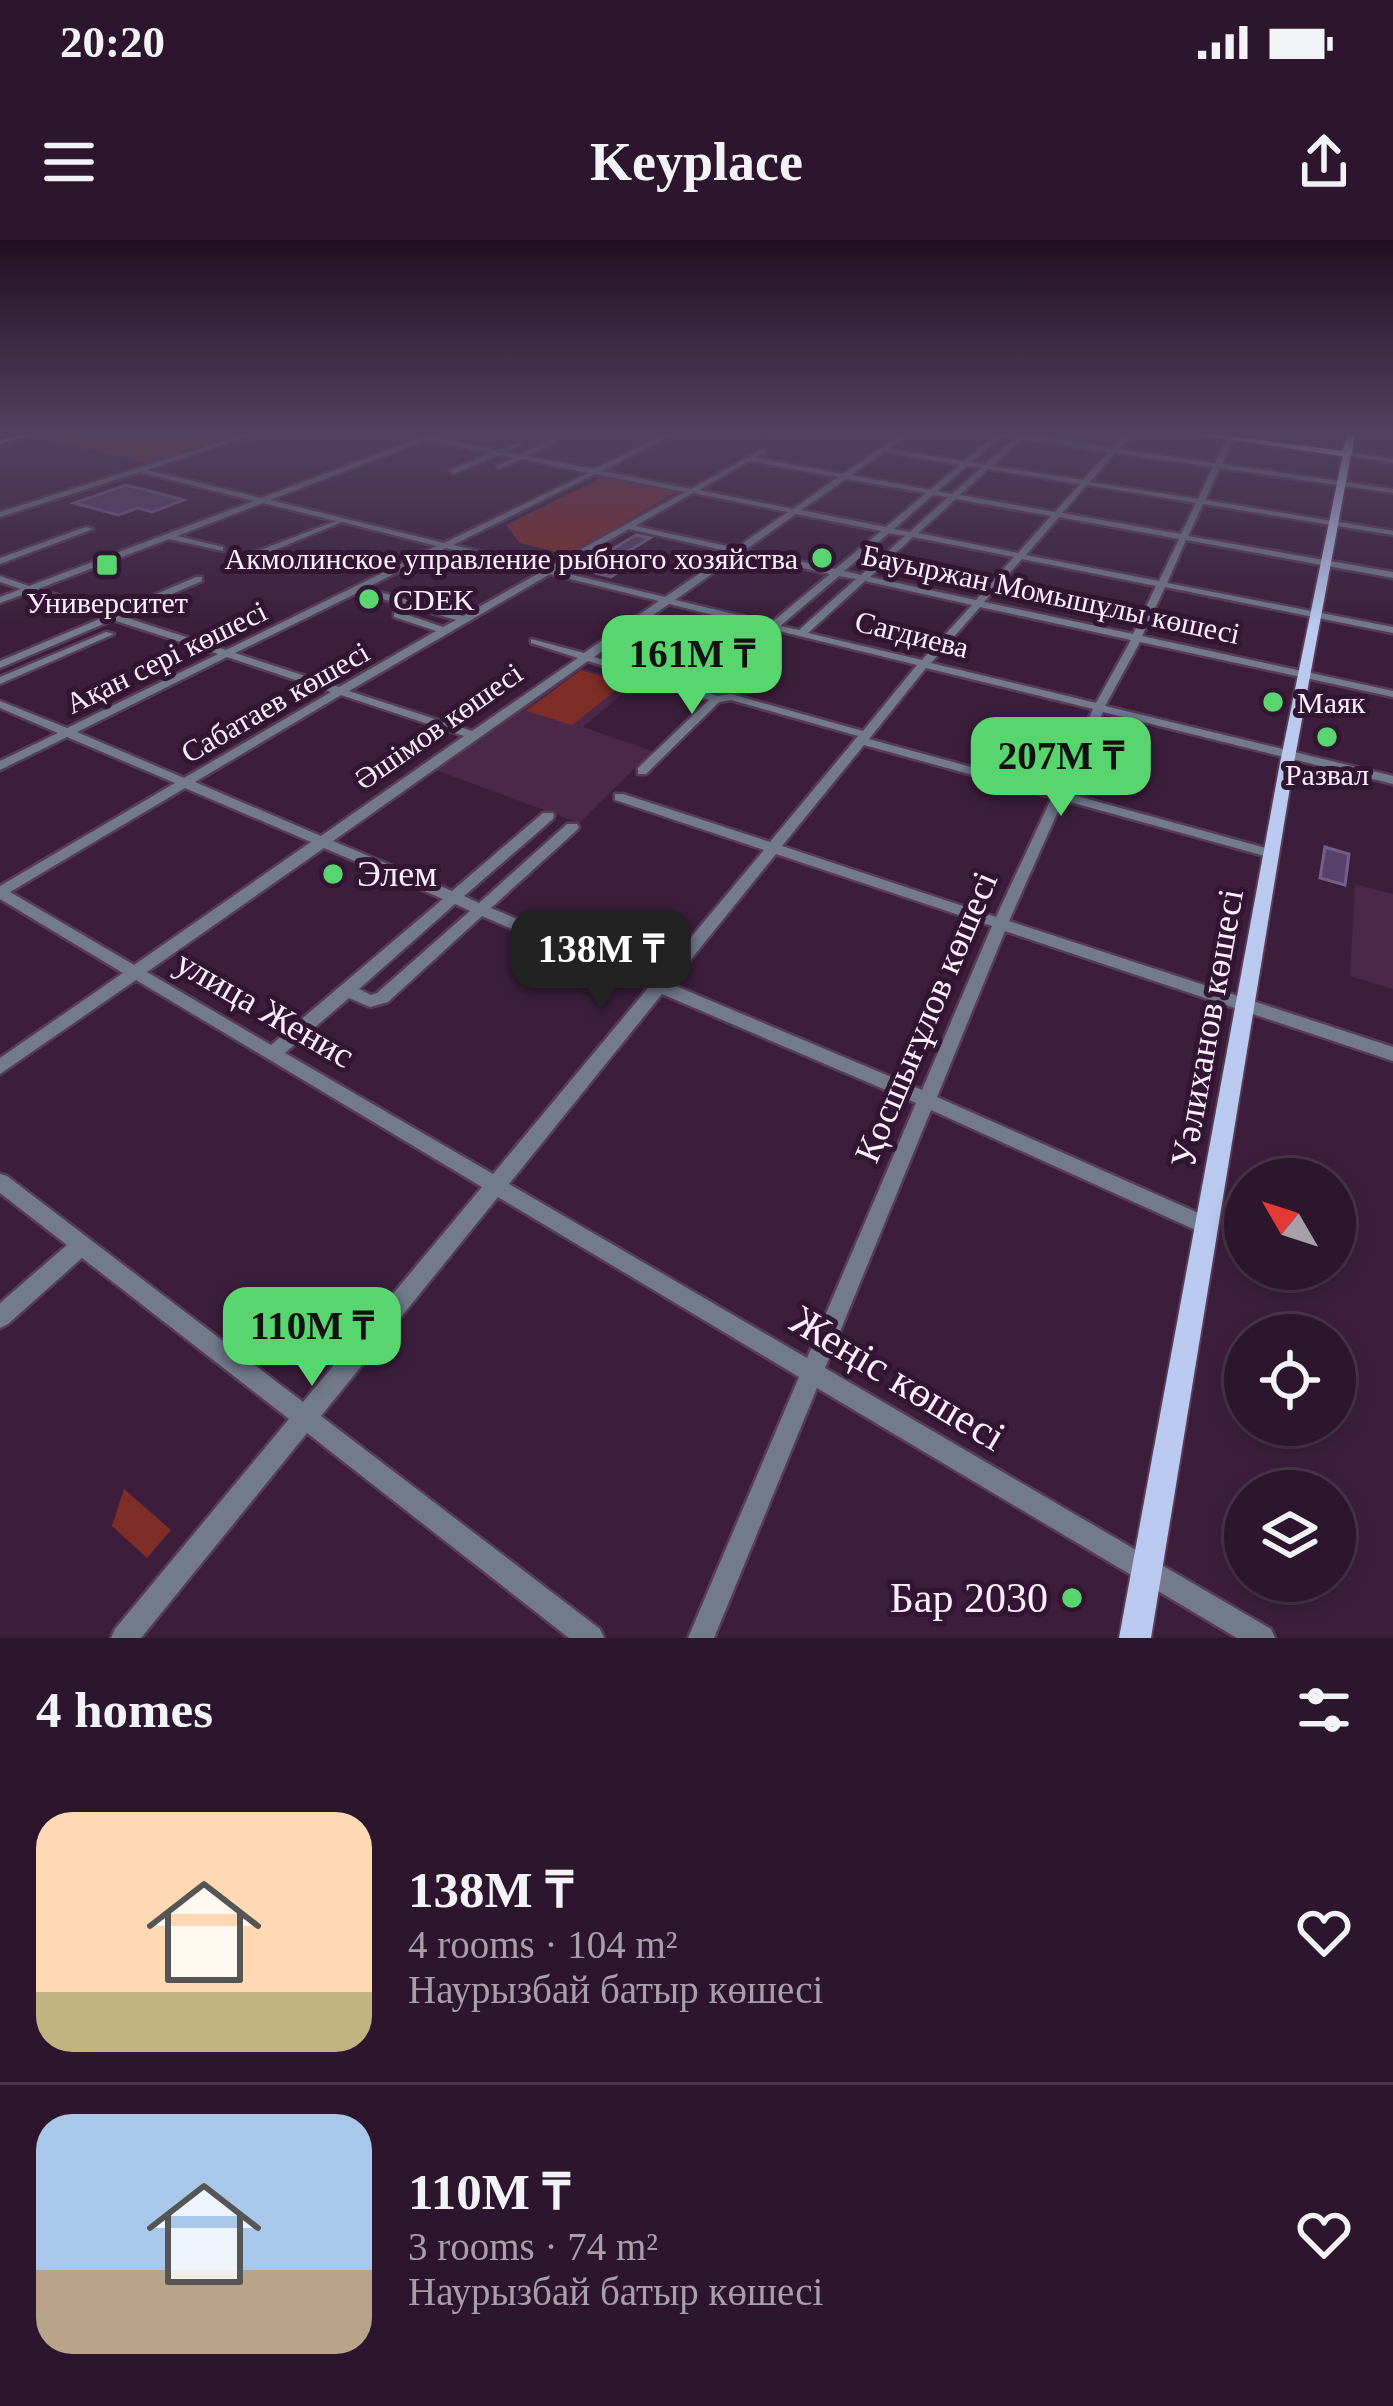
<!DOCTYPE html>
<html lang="en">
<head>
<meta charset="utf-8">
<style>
	:root { --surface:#2d162d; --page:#351f35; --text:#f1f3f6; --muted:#a79faa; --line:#483549; --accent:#58d56f }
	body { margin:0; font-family:"Times New Roman",serif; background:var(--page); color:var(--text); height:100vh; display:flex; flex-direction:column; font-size:45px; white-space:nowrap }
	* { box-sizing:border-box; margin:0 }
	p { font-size:39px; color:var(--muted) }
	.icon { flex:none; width:66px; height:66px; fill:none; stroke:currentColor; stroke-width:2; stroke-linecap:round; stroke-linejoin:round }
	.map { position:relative; height:1398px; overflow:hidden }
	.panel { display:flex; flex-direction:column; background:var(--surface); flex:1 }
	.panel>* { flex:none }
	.needle { width:78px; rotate:309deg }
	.buttons { position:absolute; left:1224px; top:918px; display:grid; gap:24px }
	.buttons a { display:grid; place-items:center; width:132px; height:132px; border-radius:50%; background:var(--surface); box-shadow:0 6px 18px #0003,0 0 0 3px var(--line); font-size:60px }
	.price { position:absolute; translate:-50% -102px; padding:0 27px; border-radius:24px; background:var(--accent); color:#111; font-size:39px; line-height:78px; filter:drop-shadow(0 3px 6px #0008) }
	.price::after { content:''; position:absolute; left:50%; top:72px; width:36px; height:27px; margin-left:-18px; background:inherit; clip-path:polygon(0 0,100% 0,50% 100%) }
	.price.current { background:#222; color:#fff }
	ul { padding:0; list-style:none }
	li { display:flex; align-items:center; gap:36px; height:300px; padding:0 36px }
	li+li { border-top:3px solid var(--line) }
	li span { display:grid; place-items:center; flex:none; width:336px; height:240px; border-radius:36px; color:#555 }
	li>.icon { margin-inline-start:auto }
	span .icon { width:144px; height:144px; fill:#fffc; stroke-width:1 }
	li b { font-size:51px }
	h2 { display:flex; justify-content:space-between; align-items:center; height:144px; padding:0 36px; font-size:51px }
	.status { display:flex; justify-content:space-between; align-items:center; height:84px; padding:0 60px; background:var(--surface); direction:ltr }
	.status svg { height:33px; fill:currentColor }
	header { display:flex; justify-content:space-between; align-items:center; height:156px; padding:0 36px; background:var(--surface); font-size:54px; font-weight:600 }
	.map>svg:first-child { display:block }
</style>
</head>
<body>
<div class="status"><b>20:20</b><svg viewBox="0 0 49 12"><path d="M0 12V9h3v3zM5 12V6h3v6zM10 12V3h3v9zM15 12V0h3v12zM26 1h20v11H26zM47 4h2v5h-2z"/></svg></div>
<header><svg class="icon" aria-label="menu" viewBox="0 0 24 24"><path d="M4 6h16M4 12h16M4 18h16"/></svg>Keyplace<svg class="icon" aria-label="share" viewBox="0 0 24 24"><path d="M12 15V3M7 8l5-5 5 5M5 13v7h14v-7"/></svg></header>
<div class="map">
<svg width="1393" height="1398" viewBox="0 0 1393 1398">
	<rect width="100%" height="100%" fill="#3c1e3c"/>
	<g fill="#4b274a">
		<path d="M580 428 635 443 583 487 652 511 579 583 436 530Z"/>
		<path d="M1355 644 1393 654V749L1350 736Z"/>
	</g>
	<g fill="#7f2d27">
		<path d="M84 192H251L152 224 50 201Z"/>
		<path d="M606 235 680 250 568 315 520 303 506 285Z"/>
		<path d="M581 430 625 443 572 485 526 471Z"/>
		<path d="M124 1249 171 1290 147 1318 112 1286Z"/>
	</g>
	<g fill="#574369" stroke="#735f87" stroke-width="3">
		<path d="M126 245 158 253 184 260 152 272 138 268 118 275 74 263Z"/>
		<path d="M636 295 650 298 606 325 623 329 611 337 579 329Z"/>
		<path d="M650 391 667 396 641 416 672 425 662 433 613 418Z"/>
		<path d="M1325 607 1349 614 1345 645 1320 638Z"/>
	</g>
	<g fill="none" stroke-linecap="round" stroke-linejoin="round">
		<g stroke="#573b57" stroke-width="5">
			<g id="minor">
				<path d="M252 192H260L147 230 261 258 434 193 437 195 433 198 497 210 520 203V205L505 212 519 215 555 198 557 201 527 216 594 229 671 192H678L602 231 691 249 763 209 765 212 755 218 843 234 904 192H911L888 209 964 221 996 195 985 192 1022 193 1112 208 1127 192H1133L1119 209 1215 223 1230 192H1236L1222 224 1393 249V253L1220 228 1205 260 1393 291V295L1203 264 1188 296 1393 332V338L1186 300 1167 343 1393 387V393L1165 347 1142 396 1393 451V457L1140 402 1105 466 1393 536V544L1103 472 1066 553 1277 611 1279 614 1272 618 1063 560 1009 681 1393 807V821L1005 691 937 857 1214 980 1217 986 1214 992 1207 995 1200 992 931 870 825 1128 1271 1389 1275 1398H1237L817 1148 714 1398H688L799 1137 498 957 321 1176 600 1389 604 1398H569L307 1193 141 1398H111L115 1389 289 1179 82 1018 8 1084 0 1088V1063L67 1005 0 953V934L7 936 303 1162 482 947 136 740 0 834V818L123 733 0 659V646L175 543 67 497 0 530V521L58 493 0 468V461L67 488 218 414 113 380 0 428V421L104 377 30 352 0 363V357L21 349 0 342V336L29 346 254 261 140 232 0 277V272ZM1002 196 1015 198 985 225 971 222ZM1022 199 1109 212 1083 240 992 226ZM426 200 491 213 450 230 453 234 499 215 513 218 497 226 499 229 521 219 588 233 444 303 270 260ZM884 212 960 225 930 250 851 235ZM1115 213 1213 227 1198 259 1090 242ZM749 221 838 237 793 269 699 250ZM967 226 981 228 952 254 938 251ZM988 229 1080 244 1055 272 960 255ZM595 234 685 252 547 328 453 305ZM846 239 926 253 886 287 801 270ZM1087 245 1196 263 1181 294 1062 273ZM693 253 788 272 736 308 635 286ZM933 255 948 257 910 292 894 289ZM956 259 1051 276 1018 313 918 293ZM263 263 336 281 232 321V325H238L342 282 437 306 226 410 121 376 202 341V337H196L112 373 38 349 169 299 223 311V307L177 296ZM796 274 881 291 835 329 745 310ZM1059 277 1179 299 1159 341 1026 315ZM629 289 731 312 665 357 556 331ZM889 293 905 296 861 335 844 331ZM913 297 1014 317 976 360 870 337ZM446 308 541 332 463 376 366 348ZM740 314 830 334 771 383 675 360ZM1022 319 1156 346 1133 394 984 362ZM550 334 659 361 584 413 531 399V403L578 418 472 491 349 451ZM839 336 856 339 799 390 780 386ZM865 341 972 365 922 420 808 393ZM359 352 406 366 394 373V377L436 391 339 447 235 413ZM669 364 766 388 694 448 594 417ZM980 367 1131 400 1096 463 931 423ZM415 368 456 380 443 387 405 374ZM775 390 917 425 863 491 731 454 717 456 703 451ZM227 417 331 452 184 538 77 492ZM588 421 709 460 638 528V534H646L719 462 731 460 858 496 770 602 623 554H615V560L764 610 657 738 491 668 577 590 579 587 577 584H567L479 663 464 656 553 579 554 576 553 573H543L452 651 333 601ZM926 428 1093 469 1055 550 869 499ZM341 455 464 496 321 596 195 542ZM864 505 1052 557 996 677 782 606ZM185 548 311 602 134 725 10 652ZM324 608 443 659 271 805 147 732ZM776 614 992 686 922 850 671 744ZM455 664 470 671 377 753 371 755 359 749ZM482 676 648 748 493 934 285 813 349 758 370 767 388 762ZM662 754 916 863 807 1118 509 944Z"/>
				<path d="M1347 212 1393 219V223L1345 215Z"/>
				<path d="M86 287 93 289 0 324V318Z"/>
				<path d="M106 392 114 394 0 444V437Z"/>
			</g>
		</g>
		<g stroke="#573b57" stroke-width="4">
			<g id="major">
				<path d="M29 192H40L0 204V200Z"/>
				<path d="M1347 212 1351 214 1294 523 1151 1398H1119L1280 523 1343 214Z"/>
			</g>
		</g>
		<g stroke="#573b57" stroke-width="5">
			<path id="highway" d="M1181 192H1201L1343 211 1347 192H1355L1352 214 1347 217Z"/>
		</g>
		<use href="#minor" fill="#727a8c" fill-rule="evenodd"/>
		<use href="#major" fill="#bac9ef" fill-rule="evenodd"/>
		<use href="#highway" fill="#e1e9fc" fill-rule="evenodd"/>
	</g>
	<linearGradient id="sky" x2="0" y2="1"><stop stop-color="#211021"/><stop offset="0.5" stop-color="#504161"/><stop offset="1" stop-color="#504161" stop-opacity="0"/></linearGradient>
	<rect width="1393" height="387" fill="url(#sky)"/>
	<g fill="#58d56f" stroke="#321532" stroke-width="4.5">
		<circle cx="822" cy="318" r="12"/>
		<rect x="95" y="313" width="24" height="24" rx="6"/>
		<circle cx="369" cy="359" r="12"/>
		<circle cx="1273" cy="462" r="12"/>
		<circle cx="1327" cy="497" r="12"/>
		<circle cx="333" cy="634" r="12"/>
		<circle cx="1072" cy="1358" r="12"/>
	</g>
	<g text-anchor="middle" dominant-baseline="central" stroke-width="10" stroke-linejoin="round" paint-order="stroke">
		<g font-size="30" fill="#feeefd" stroke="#321532" text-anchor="start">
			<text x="798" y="318" text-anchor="end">Акмолинское управление рыбного хозяйства</text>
			<text x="393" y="359">CDEK</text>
			<text x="107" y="362" text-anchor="middle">Университет</text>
			<text x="1297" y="462">Маяк</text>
			<text x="1327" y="534" text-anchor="middle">Развал</text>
		</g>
		<g font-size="30" fill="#feeefd" stroke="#321532">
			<text transform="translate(1051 354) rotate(12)">Бауыржан Момышұлы көшесі</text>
			<text transform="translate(912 394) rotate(14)">Сагдиева</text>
			<text transform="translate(166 417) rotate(-26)">Ақан сері көшесі</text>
			<text transform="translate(275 462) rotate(-30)">Сабатаев көшесі</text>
			<text transform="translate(438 486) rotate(-35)">Әшімов көшесі</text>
		</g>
		<g font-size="36" fill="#feeefd" stroke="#321532" text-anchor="start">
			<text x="357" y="634">Элем</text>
		</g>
		<g font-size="36" fill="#feeefd" stroke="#321532">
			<text transform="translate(265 769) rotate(30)">улица Женис</text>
			<text transform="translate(926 777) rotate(-67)">Қосшығұлов көшесі</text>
			<text transform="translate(1207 788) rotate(-80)">Уәлиханов көшесі</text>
		</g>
		<g font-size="42" fill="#feeefd" stroke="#321532">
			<text transform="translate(898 1138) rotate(31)">Жеңіс көшесі</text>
		</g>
		<g font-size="42" fill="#feeefd" stroke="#321532" text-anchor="end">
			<text x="1048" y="1358">Бар 2030</text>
		</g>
	</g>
</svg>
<div class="buttons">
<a><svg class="needle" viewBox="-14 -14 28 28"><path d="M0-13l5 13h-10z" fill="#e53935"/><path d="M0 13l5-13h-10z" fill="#a79faa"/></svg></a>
<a><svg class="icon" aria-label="locate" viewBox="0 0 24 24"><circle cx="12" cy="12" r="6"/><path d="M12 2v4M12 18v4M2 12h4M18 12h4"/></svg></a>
<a><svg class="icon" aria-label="layers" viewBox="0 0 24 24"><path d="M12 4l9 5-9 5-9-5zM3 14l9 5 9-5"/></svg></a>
</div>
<b class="price" style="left:692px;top:477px">161M ₸</b>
<b class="price" style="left:1061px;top:579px">207M ₸</b>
<b class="price current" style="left:601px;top:772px">138M ₸</b>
<b class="price" style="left:312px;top:1149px">110M ₸</b>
</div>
<section class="panel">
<h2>4 homes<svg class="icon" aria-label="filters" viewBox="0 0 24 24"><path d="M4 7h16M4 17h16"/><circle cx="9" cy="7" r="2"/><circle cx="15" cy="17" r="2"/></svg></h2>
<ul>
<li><span style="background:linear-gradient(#ffd9b3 75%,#c2b280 0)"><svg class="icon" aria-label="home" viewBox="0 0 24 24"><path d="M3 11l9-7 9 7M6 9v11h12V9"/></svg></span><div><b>138M ₸</b><p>4 rooms · 104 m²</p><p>Наурызбай батыр көшесі</p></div><svg class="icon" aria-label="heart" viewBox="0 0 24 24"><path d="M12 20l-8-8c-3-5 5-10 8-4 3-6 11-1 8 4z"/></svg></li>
<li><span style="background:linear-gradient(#a9c7e8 65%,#b9a48a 0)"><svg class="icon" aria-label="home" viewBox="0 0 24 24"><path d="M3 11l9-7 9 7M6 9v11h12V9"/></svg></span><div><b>110M ₸</b><p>3 rooms · 74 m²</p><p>Наурызбай батыр көшесі</p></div><svg class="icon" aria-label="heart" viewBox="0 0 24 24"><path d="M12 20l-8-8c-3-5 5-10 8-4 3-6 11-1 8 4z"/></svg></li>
</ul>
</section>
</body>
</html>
